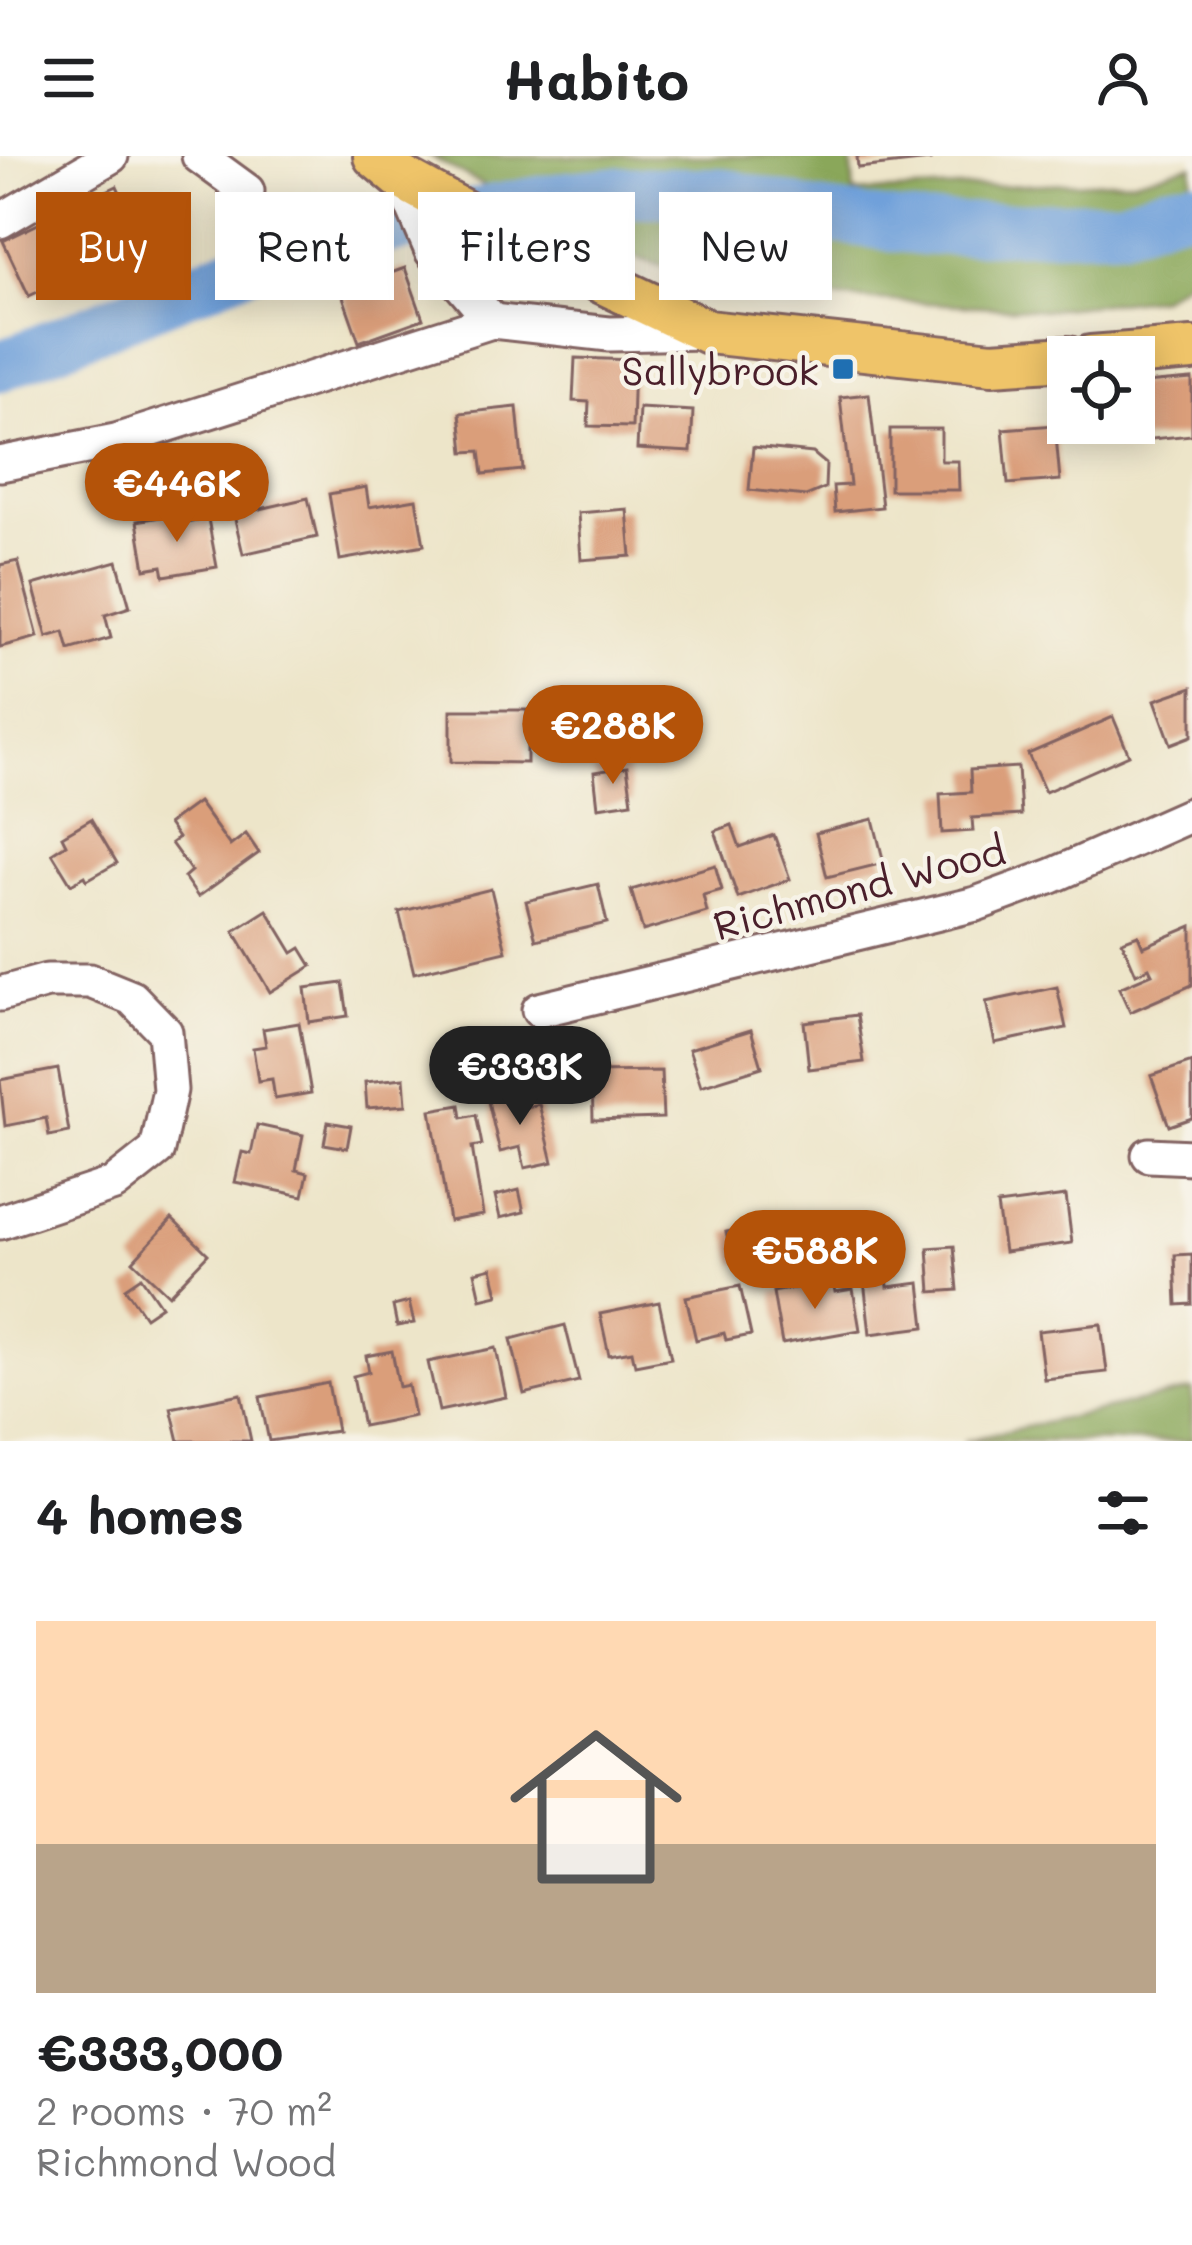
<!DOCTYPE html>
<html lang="en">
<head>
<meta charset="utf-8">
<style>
	:root { --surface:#fff; --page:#f2f2f2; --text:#202124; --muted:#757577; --line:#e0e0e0; --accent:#b45309 }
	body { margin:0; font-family:Mali,sans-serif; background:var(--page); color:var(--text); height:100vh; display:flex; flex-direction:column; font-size:45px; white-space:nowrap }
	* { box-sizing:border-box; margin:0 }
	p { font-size:39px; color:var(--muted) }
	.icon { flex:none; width:66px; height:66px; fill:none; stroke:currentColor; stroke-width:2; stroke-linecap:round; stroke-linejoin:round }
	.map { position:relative; height:1285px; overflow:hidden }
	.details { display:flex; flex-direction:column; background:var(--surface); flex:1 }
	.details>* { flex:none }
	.banner { position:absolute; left:36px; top:36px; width:1122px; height:108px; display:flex; gap:24px }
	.controls { position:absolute; left:1047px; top:180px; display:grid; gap:24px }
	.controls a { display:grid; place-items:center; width:108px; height:108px; border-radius:0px; background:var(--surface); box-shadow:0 6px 30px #0003; font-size:60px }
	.price { position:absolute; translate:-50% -102px; padding:0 27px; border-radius:42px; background:var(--accent); color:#fff; font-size:39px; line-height:78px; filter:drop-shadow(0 3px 6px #0008) }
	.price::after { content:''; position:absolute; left:50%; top:72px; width:36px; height:27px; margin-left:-18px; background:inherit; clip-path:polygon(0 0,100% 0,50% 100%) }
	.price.selected { background:#222; color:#fff }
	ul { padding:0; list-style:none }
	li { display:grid; align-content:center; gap:24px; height:636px; padding:0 36px }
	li+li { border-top:3px solid var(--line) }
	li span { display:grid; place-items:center; height:372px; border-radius:0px; color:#555 }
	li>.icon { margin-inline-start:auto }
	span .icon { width:216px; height:216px; fill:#fffc; stroke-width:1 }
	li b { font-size:51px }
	h2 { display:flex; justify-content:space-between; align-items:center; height:144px; padding:0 36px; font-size:51px }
	.pill { padding:0 42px; border-radius:0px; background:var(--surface); box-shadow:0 6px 30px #0003; font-size:42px; line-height:108px }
	.pill.selected { background:var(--accent); color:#fff }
	header { display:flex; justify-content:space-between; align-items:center; height:156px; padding:0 36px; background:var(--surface); font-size:54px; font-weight:800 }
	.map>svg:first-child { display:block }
</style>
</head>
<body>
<header><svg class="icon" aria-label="menu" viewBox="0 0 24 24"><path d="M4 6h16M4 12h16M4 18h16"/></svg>Habito<svg class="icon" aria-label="person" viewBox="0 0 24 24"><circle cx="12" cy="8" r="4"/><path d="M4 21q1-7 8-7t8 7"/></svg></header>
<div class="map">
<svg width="1192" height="1285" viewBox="0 0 1192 1285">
	<rect width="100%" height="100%" fill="#f7f3e8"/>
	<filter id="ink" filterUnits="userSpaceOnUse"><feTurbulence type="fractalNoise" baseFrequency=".00833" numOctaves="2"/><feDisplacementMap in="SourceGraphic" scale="24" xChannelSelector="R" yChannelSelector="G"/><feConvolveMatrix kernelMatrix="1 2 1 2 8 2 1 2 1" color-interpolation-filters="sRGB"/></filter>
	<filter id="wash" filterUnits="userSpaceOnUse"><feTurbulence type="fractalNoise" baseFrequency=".004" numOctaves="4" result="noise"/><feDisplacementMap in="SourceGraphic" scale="48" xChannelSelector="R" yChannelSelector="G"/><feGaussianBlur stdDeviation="2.7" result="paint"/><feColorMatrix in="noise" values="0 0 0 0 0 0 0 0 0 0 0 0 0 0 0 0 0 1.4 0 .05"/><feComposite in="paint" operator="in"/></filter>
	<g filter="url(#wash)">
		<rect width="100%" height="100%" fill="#ede5c9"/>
		<g fill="#8aa75a" stroke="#6a6342" stroke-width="3">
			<path d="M430 0H851L854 37 1134 24 1192 9V120L1161 141 1043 154 741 136 579 83Z"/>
			<path d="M1192 1233V1285H963L1192 1234Z"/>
		</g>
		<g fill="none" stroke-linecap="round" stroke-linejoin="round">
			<path stroke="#70a0da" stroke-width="51" d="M0 210 297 89 566 41 617 36 722 37 813 59 924 74 1123 69 1170 53 1192 50"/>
		</g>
		<g id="blocks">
			<g fill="#da9e7a">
				<path d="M857 0H929L930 4 858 12Z"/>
				<path d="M117 30 143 86 29 140 3 85Z"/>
				<path d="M405 112 423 163 359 186 341 135Z"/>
				<path d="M575 202 634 204 632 271 588 270 589 246 573 245Z"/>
				<path d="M1192 223V279L1112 287 1110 267H1134V228Z"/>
				<path d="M869 238 882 351 835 356 833 330 850 329 840 241Z"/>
				<path d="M517 251 523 314 483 318 480 295 464 296 460 257Z"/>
				<path d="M639 252 693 255 691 296 637 293Z"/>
				<path d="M1055 269 1060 324 1008 328 1003 273Z"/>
				<path d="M890 273H941V305H958L959 334H890Z"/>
				<path d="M753 291 813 297 826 308 825 332 806 340 749 334Z"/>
				<path d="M366 331 369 351 416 343 424 389 340 404 329 338Z"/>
				<path d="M308 342 317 381 243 398 234 359Z"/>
				<path d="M627 353 631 400 581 404 578 357Z"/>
				<path d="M178 358 180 368 208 363 217 411 164 420 162 410 145 413 137 365Z"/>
				<path d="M18 405 38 481 0 491V409Z"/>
				<path d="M117 405 130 451 105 459 111 482 69 494 64 476 47 481 33 429Z"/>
				<path d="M1192 531V580L1171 588 1155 544Z"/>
				<path d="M451 554H527V607L451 606Z"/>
				<path d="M1113 561 1129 599 1045 636 1028 598Z"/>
				<path d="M627 611 632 646 598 651 594 616Z"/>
				<path d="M1018 611 1021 659 972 662 973 675 942 677 940 638 971 636 970 614Z"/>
				<path d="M198 646 230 690 246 678 259 697 198 741 184 721 191 715 171 687 178 682 168 668Z"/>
				<path d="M91 663 117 707 87 724 85 720 71 728 52 697 66 688 62 680Z"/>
				<path d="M873 663 884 707 827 721 816 677Z"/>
				<path d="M732 669 740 691 774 679 790 723 738 742 715 675Z"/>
				<path d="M715 709 722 734 703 739 707 756 643 775 631 734Z"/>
				<path d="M598 728 607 767 536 784 526 745Z"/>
				<path d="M491 733 506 795 414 817 399 756Z"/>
				<path d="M267 754 293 797 301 792 312 810 270 836 234 775Z"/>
				<path d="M1192 770V829L1130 856 1119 832 1152 818 1149 812 1136 818 1122 785 1138 779 1143 791Z"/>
				<path d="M343 827 348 860 309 866 305 832Z"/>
				<path d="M1057 831 1066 872 995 887 986 846Z"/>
				<path d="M857 859 864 906 809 913 804 866Z"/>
				<path d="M299 867 311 937 275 943 272 923 258 925 253 892 266 890 263 873Z"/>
				<path d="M751 874 762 911 701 930 689 893Z"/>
				<path d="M1192 906V962L1169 970 1151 920Z"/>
				<path d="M58 913 69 976 49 980 46 962 5 970 0 924Z"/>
				<path d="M661 915 663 962 593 964 592 916Z"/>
				<path d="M404 922 406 949 367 952 365 926Z"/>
				<path d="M519 934 523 952 539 948 553 1006 525 1012 520 991 500 996 487 941Z"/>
				<path d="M460 949 462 962 476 959 482 989 472 991 483 1059 449 1065 431 954Z"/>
				<path d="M328 966 351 970 347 992 324 988Z"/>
				<path d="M257 969 303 979 296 1014 308 1017 303 1040 235 1026 242 996 251 998Z"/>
				<path d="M519 1034 524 1056 500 1062 495 1040Z"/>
				<path d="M1066 1040 1072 1087 1004 1096 997 1049Z"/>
				<path d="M172 1063 208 1098 169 1139 133 1105Z"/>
				<path d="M756 1069 765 1101 735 1108 726 1076Z"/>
				<path d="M954 1090 958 1134 931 1136 928 1092Z"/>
				<path d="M1192 1098V1148L1177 1149 1175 1099Z"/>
				<path d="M492 1112 498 1139 481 1143 475 1116Z"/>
				<path d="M886 1113 888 1131 920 1127 925 1171 870 1178 863 1115Z"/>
				<path d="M141 1121 161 1150 145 1161 125 1132Z"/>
				<path d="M833 1125 835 1136 853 1133 860 1174 782 1188 773 1136Z"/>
				<path d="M740 1130 751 1179 726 1184 724 1177 696 1184 686 1141Z"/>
				<path d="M409 1146 414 1167 397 1170 393 1150Z"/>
				<path d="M659 1146 671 1202 635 1209 632 1195 609 1199 600 1158Z"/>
				<path d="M1101 1168 1107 1216 1044 1223 1038 1175Z"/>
				<path d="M565 1169 579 1225 524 1238 511 1183Z"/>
				<path d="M496 1192 506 1241 439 1255 428 1206Z"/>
				<path d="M392 1195 399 1231 408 1229 414 1260 363 1270 353 1220 369 1216 366 1200Z"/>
				<path d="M328 1227 337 1275 269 1285 260 1241Z"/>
				<path d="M241 1238 251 1285H179L171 1252Z"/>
			</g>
		</g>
	</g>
	<g filter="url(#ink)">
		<use href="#blocks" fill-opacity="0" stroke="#836462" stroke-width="3"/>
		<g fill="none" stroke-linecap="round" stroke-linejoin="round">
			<g stroke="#836462" stroke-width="39">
				<g id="minor">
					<path d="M199 0 247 35"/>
					<path d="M400 21 432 95 492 165"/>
					<path d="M0 65 111 0"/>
					<path d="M0 308 116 285 492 165 609 178 706 176"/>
					<path d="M0 838 47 825H90L132 842 165 876 170 934 157 994 114 1028 0 1066"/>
					<path d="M539 854 976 748 1052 720 1192 658"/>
					<path d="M1149 999 1192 1001"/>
				</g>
			</g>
			<g stroke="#836462" stroke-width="48">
				<g id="major">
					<path d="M375 0 400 21 523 88 708 176 992 207 1068 202"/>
					<path d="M1091 201 1192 193"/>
				</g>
			</g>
			<use href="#minor" stroke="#fff" stroke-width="33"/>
			<use href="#major" stroke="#efc469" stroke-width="42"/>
		</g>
	</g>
	<rect fill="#1f6fb2" stroke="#f7f3e8" stroke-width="4.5" x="831" y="201" width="24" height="24" rx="6"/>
	<g text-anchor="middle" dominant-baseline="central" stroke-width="9" stroke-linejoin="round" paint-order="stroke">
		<g font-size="39" fill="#4a1f2b" stroke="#f7f3e8" text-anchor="end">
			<text x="819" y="213">Sallybrook</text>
		</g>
		<g font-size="39" fill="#4a1f2b" stroke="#f7f3e8">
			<text transform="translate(859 731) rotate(-15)">Richmond Wood</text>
		</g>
	</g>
</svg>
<div class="controls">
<a><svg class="icon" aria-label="locate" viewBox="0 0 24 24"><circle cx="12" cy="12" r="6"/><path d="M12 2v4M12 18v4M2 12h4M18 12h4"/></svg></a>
</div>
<b class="price" style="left:177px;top:389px">€446K</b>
<b class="price" style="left:613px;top:631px">€288K</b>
<b class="price selected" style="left:520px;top:972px">€333K</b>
<b class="price" style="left:815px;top:1156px">€588K</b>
<div class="banner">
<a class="pill selected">Buy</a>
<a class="pill">Rent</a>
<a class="pill">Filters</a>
<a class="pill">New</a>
</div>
</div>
<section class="details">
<h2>4 homes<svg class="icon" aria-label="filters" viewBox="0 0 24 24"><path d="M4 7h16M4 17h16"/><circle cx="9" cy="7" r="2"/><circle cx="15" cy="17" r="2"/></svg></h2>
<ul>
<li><span style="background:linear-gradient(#ffd9b3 60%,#b9a48a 0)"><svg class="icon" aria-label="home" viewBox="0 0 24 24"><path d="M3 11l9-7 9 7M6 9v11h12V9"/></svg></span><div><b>€333,000</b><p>2 rooms · 70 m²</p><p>Richmond Wood</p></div></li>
</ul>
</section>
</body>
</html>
